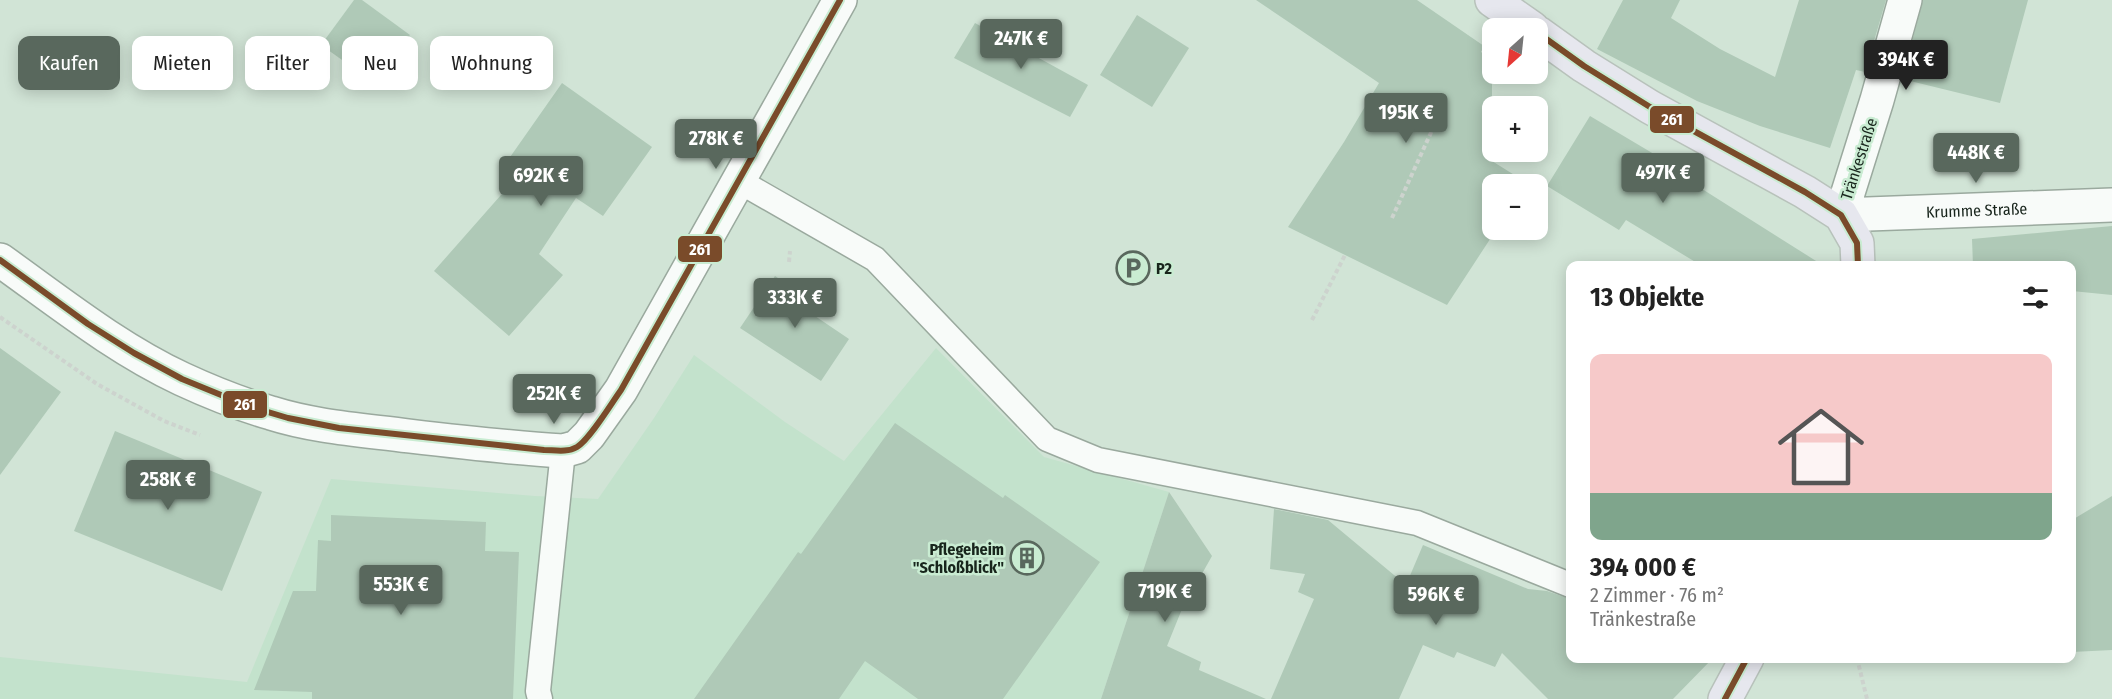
<!DOCTYPE html>
<html lang="de">
<head>
<meta charset="utf-8">
<style>
	:root { --surface:#fff; --page:#f6f6f6; --text:#222; --muted:#767676; --line:#e0e0e0; --accent:#59685d }
	body { margin:0; font-family:"Fira Sans Condensed",sans-serif; background:var(--page); color:var(--text); height:100vh; display:flex; flex-direction:column; font-size:22px; white-space:nowrap }
	* { box-sizing:border-box; margin:0 }
	p { font-size:20px; color:var(--muted) }
	.icon { flex:none; width:33px; height:33px; fill:none; stroke:currentColor; stroke-width:2; stroke-linecap:round; stroke-linejoin:round }
	.map { position:relative; flex:1; overflow:hidden }
	.panel { position:absolute; left:1566px; top:261px; width:510px; height:402px; display:flex; flex-direction:column; background:var(--surface); border-radius:12px; box-shadow:0 3px 15px #0003 }
	.panel>* { flex:none }
	.hud { position:absolute; left:18px; top:36px; width:570px; height:54px; display:flex; gap:12px }
	.needle { width:39px; rotate:207deg }
	.tools { position:absolute; left:1482px; top:18px; display:grid; gap:12px }
	.tools a { display:grid; place-items:center; width:66px; height:66px; border-radius:12px; background:var(--surface); box-shadow:0 3px 15px #0003; font-size:30px }
	.price { position:absolute; translate:-50% -51px; padding:0 14px; border-radius:6px; background:var(--accent); color:#fff; font-size:20px; line-height:39px; filter:drop-shadow(0 2px 3px #0008) }
	.price::after { content:''; position:absolute; left:50%; top:36px; width:18px; height:14px; margin-left:-9px; background:inherit; clip-path:polygon(0 0,100% 0,50% 100%) }
	.price.on { background:#222; color:#fff }
	ul { padding:0; list-style:none }
	li { display:grid; align-content:center; gap:12px; height:318px; padding:0 24px }
	li+li { border-top:2px solid var(--line) }
	li span { display:grid; place-items:center; height:186px; border-radius:12px; color:#555 }
	li>.icon { margin-inline-start:auto }
	span .icon { width:108px; height:108px; fill:#fffc; stroke-width:1 }
	li b { font-size:26px }
	h2 { display:flex; justify-content:space-between; align-items:center; height:72px; padding:0 24px; font-size:26px }
	.tag { padding:0 21px; border-radius:12px; background:var(--surface); box-shadow:0 3px 15px #0003; font-size:21px; line-height:54px }
	.tag.on { background:var(--accent); color:#fff }
	.map>svg:first-child { display:block }
</style>
</head>
<body>
<div class="map">
<svg width="2112" height="699" viewBox="0 0 2112 699">
	<rect width="100%" height="100%" fill="#d1e4d6"/>
	<path fill="#c3e2cc" d="M936 348 1044 457 1169 492 1101 699H0V657L247 682 331 479 535 496 598 499 654 418 694 355 785 422 844 461Z"/>
	<g fill="#afc9b7">
		<path d="M354 0H362L410 35 376 84 321 45Z"/>
		<path d="M1256 0H1417L1484 46 1481 52 1492 59V161L1527 183 1526 184H1492V230H1496L1447 305 1288 227 1344 142 1379 83Z"/>
		<path d="M1623 0H1680L1671 18 1720 49 1775 77 1799 0H1886L1865 72 1856 70 1830 148 1760 126 1697 101 1597 49Z"/>
		<path d="M1923 0H2028L2000 103 1902 79Z"/>
		<path d="M1137 15 1189 48 1152 107 1100 75Z"/>
		<path d="M975 23 1088 85 1070 117 954 58Z"/>
		<path d="M562 83 652 147 603 216 576 198 539 254 563 275 509 336 434 271 523 170 508 160Z"/>
		<path d="M1590 116 1664 160 1661 163 1824 266H1702L1626 220 1619 230 1547 186Z"/>
		<path d="M2112 226V295L2072 291V266H1973L1972 239Z"/>
		<path d="M775 276 821 307 815 316 849 339 821 381 740 328Z"/>
		<path d="M0 348 61 392 0 475Z"/>
		<path d="M895 423 1003 498 1005 495 1100 562 1003 699H918L865 661 839 699H694L798 552 801 554Z"/>
		<path d="M115 431 262 492 222 591 74 531Z"/>
		<path d="M1169 492 1212 556 1182 609 1167 646 1201 662 1199 670 1266 699H1101Z"/>
		<path d="M2112 496V650L2072 652V520Z"/>
		<path d="M1274 509 1328 520 1406 585 1423 545 1528 589 1547 591 1570 599V658H1713L1673 699H1548L1502 653 1495 667 1457 652 1454 658 1423 645 1399 699H1271L1314 599 1298 592 1305 574 1270 569Z"/>
		<path d="M331 515 486 522 485 551 519 552 513 699H312V692L254 690 293 591H316L318 540 331 541Z"/>
	</g>
	<g fill="none" stroke-linecap="round" stroke-linejoin="round">
		<g stroke="#9aa99e" stroke-width="27">
			<g id="service">
				<path d="M739 181 875 259 1047 439 1098 460 1417 523 1570 585"/>
				<path d="M540 699 538 691 563 451"/>
			</g>
		</g>
		<g stroke="#9aa99e" stroke-width="36">
			<g id="minor">
				<path id="s1" d="M1905 0 1877 100 1841 215 2112 205"/>
				<path d="M0 260C59 302 116 348 182 379 210 392 240 404 271 413 315 427 363 430 409 436 460 442 511 448 563 451L577 447 589 435 621 390 840 0"/>
			</g>
		</g>
		<g stroke="#b8c2bb" stroke-width="36">
			<g id="primary">
				<path d="M1492 0 1532 28"/>
				<path d="M1538 33 1584 66 1650 107 1805 192 1841 215 1857 243 1858 266"/>
				<path d="M1725 699 1747 658"/>
			</g>
		</g>
		<g stroke="#cdd3ce" stroke-width="4" stroke-dasharray="4.5 3" stroke-linecap="butt">
			<path d="M1392 218 1434 126"/>
			<path d="M789 262 790 251"/>
			<path d="M0 317 97 384 164 421 200 435"/>
			<path d="M1312 320 1345 255"/>
			<path d="M1857 658 1867 699"/>
		</g>
		<use href="#service" stroke="#f8fbf9" stroke-width="24"/>
		<use href="#minor" stroke="#f8fbf9" stroke-width="33"/>
		<use href="#primary" stroke="#e6e7ee" stroke-width="33"/>
		<g stroke="#c9ecd2" stroke-width="10">
			<g id="bus-1">
				<path d="M1538 33 1584 66 1650 107 1805 192 1841 215 1857 243 1858 266"/>
				<path d="M0 260 88 324 134 353 182 379 248 406 288 418 339 428 544 450C554 450 567 453 577 447 590 439 611 404 621 390L840 0"/>
				<path d="M1725 699 1747 658"/>
			</g>
		</g>
		<use href="#bus-1" stroke="#7a4b2a" stroke-width="6"/>
	</g>
	<defs>
		<g id="parking-ring" transform="scale(1.725)"><circle r="9.5" fill="#c9ecd2" stroke="#59685d" stroke-width="1.5"/><path d="M-3.5-5.5H1a3.5 3.5 0 0 1 0 7H-1V5.5H-3.5ZM-1-3.4V-.6H.8a1.4 1.4 0 0 0 0-2.8Z" fill="#59685d"/></g>
		<g id="building-ring" transform="scale(1.725)"><circle r="9.5" fill="#c9ecd2" stroke="#59685d" stroke-width="1.5"/><path d="M-4-6H4V6H1V3H-1V6H-4ZM-2.5-4.3h1.7v1.8h-1.7ZM.8-4.3h1.7v1.8H.8ZM-2.5-1h1.7V.8h-1.7ZM.8-1h1.7V.8H.8Z" fill="#59685d"/></g>
	</defs>
	<g fill-rule="evenodd">
		<use href="#parking-ring" x="1133" y="268"/>
		<use href="#building-ring" x="1027" y="558"/>
	</g>
	<g text-anchor="middle" dominant-baseline="central" stroke-width="5" stroke-linejoin="round" paint-order="stroke">
		<g font-size="16" fill="#18251c" stroke="#c9ecd2">
			<text transform="translate(1859 159) rotate(-72)">Tränkestraße</text>
			<text stroke="none"><textPath href="#s1" startOffset="360">Krumme Straße</textPath></text>
		</g>
		<g font-size="16" font-weight="bold" fill="#18251c" stroke="#c9ecd2" text-anchor="start">
			<text x="1156" y="268">P2</text>
			<text x="1004" y="549" text-anchor="end">Pflegeheim<tspan x="1004" dy="18">"Schloßblick"</tspan></text>
		</g>
	</g>
	<g stroke="#c9ecd2" stroke-width="2">
		<rect x="1649" y="105" width="46" height="29" rx="6" fill="#7a4b2a"/>
		<rect x="677" y="235" width="46" height="28" rx="6" fill="#7a4b2a"/>
		<rect x="222" y="390" width="46" height="29" rx="6" fill="#7a4b2a"/>
	</g>
	<g font-size="16" text-anchor="middle" font-weight="bold" fill="#fff">
		<text x="1672" y="125">261</text>
		<text x="700" y="255">261</text>
		<text x="245" y="410">261</text>
	</g>
</svg>
<div class="tools">
<a><svg class="needle" viewBox="-14 -14 28 28"><path d="M0-13l5 13h-10z" fill="#e53935"/><path d="M0 13l5-13h-10z" fill="#767676"/></svg></a>
<a>+</a>
<a>−</a>
</div>
<b class="price" style="left:1021px;top:70px">247K €</b>
<b class="price on" style="left:1906px;top:91px">394K €</b>
<b class="price" style="left:1406px;top:144px">195K €</b>
<b class="price" style="left:716px;top:170px">278K €</b>
<b class="price" style="left:1976px;top:184px">448K €</b>
<b class="price" style="left:1663px;top:204px">497K €</b>
<b class="price" style="left:541px;top:207px">692K €</b>
<b class="price" style="left:795px;top:329px">333K €</b>
<b class="price" style="left:554px;top:425px">252K €</b>
<b class="price" style="left:168px;top:511px">258K €</b>
<b class="price" style="left:401px;top:616px">553K €</b>
<b class="price" style="left:1165px;top:623px">719K €</b>
<b class="price" style="left:1436px;top:626px">596K €</b>
<div class="hud">
<a class="tag on">Kaufen</a>
<a class="tag">Mieten</a>
<a class="tag">Filter</a>
<a class="tag">Neu</a>
<a class="tag">Wohnung</a>
</div>
<section class="panel">
<h2>13 Objekte<svg class="icon" aria-label="filters" viewBox="0 0 24 24"><path d="M4 7h16M4 17h16"/><circle cx="9" cy="7" r="2"/><circle cx="15" cy="17" r="2"/></svg></h2>
<ul>
<li><span style="background:linear-gradient(#f6c9c9 75%,#7fa58c 0)"><svg class="icon" aria-label="home" viewBox="0 0 24 24"><path d="M3 11l9-7 9 7M6 9v11h12V9"/></svg></span><div><b>394 000 €</b><p>2 Zimmer · 76 m²</p><p>Tränkestraße</p></div></li>
</ul>
</section>
</div>
</body>
</html>
